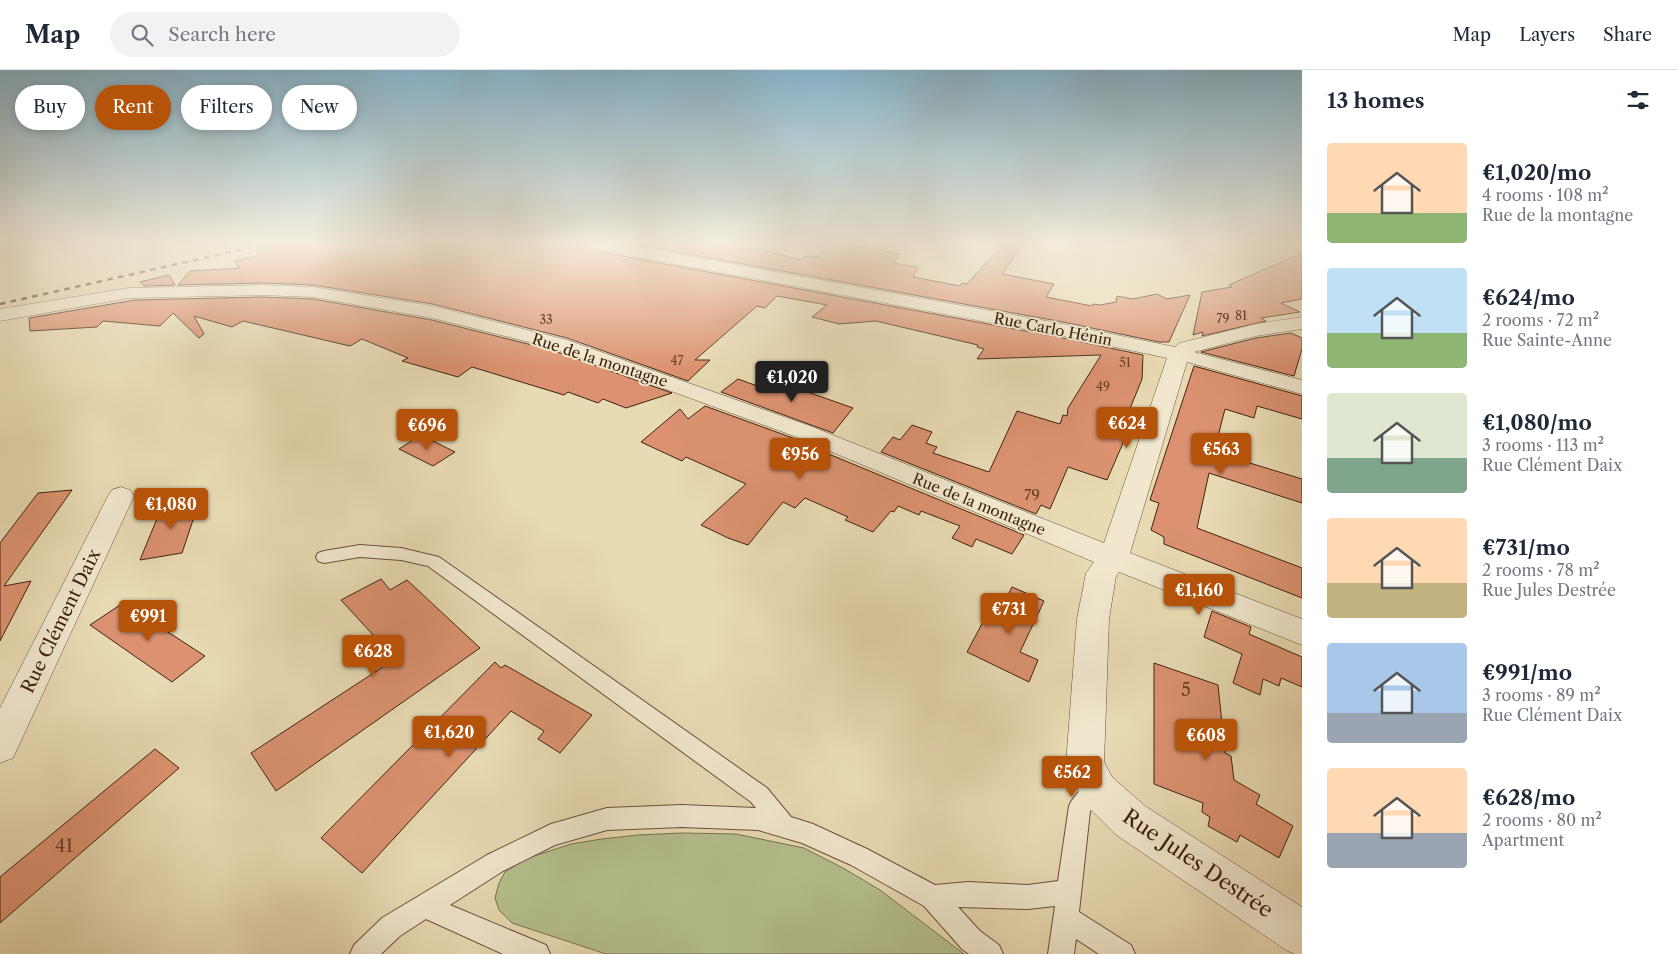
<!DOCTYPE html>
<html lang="en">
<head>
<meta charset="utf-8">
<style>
	:root { --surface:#fff; --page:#f2f2f3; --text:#1f2937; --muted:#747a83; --line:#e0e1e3; --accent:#b45309 }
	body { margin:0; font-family:"Libre Caslon Text",serif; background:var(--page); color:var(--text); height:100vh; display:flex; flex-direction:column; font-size:19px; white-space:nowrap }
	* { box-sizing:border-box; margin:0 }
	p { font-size:16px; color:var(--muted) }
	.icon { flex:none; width:28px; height:28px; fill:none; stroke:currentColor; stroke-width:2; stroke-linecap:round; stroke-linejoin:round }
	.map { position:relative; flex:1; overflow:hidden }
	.drawer { display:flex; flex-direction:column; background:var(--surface); width:375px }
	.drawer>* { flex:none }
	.hud { position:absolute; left:15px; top:15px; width:475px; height:45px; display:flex; gap:10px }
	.price { position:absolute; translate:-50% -42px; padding:0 11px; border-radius:5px; background:var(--accent); color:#fff; font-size:16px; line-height:32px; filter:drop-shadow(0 1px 2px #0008) }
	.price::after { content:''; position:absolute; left:50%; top:30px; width:15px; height:11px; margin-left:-8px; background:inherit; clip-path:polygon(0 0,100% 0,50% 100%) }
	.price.current { background:#222; color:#fff }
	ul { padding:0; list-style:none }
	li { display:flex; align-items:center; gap:15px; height:125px; padding:0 25px }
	li span { display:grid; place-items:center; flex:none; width:140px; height:100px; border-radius:5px; color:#555 }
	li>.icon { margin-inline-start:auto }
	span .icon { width:60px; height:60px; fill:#fffc; stroke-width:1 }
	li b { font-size:21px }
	h2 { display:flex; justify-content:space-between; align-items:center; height:60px; padding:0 25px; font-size:21px }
	.pill { padding:0 18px; border-radius:22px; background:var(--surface); box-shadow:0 2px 8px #0003; font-size:18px; line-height:45px }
	.pill.current { background:var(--accent); color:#fff }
	header { display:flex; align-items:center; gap:30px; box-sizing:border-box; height:70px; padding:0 25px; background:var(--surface); border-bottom:1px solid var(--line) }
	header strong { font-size:24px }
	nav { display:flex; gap:28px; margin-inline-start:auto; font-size:18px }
	.search { width:350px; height:45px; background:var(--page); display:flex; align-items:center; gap:12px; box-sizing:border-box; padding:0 18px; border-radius:28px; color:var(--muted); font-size:19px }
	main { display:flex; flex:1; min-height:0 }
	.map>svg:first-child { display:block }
</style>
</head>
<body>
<header>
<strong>Map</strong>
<div class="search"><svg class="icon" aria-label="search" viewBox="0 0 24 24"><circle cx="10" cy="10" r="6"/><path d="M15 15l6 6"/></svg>Search here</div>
<nav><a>Map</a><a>Layers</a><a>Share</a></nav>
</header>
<main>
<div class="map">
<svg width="1302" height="884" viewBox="0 0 1302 884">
	<rect width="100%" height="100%" fill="#e8dab3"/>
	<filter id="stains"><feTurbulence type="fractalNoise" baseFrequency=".004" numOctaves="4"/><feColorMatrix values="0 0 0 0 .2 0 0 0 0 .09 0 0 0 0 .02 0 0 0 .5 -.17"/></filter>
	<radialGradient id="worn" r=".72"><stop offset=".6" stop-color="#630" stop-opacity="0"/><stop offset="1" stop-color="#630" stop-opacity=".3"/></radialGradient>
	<path fill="#b4c08e" stroke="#7a7150" d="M682 763 736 764 804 778 843 798 880 820 964 884H606L512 853 499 840 495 828 499 813 505 802 525 789 571 774 602 769 638 765Z"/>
	<g fill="#dc9270" stroke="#402211">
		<path d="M258 174H572L587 177 595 181 1063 268 1143 285 1142 309 1129 341 1136 343 1107 410 1068 397 1050 439 1041 435 1036 444 881 382 893 367 900 370 912 355 932 362 926 373 937 377 933 383 989 402 1017 341 1060 354 1063 345 1067 346 1068 338 1101 285 977 289 984 279 977 277 978 275 876 251 839 254 812 247 827 235 777 226 765 238 757 236 695 290H710L688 311 567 268 433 234 313 215 262 213 178 215 190 201 240 198 234 191 257 186Z"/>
		<path d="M633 174H739L801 190 806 186 817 187 833 174H849L900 184 894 193 918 197 913 207 960 216 962 213 967 214 1003 174H1023L1002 204 1054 214 1046 227 1092 236 1093 234 1100 235 1116 232 1117 226 1133 229 1157 224 1167 229 1190 225 1169 272H1159L1063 252Z"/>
		<path d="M1302 183V229L1281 233 1300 242 1261 248 1266 251 1202 266 1203 262 1193 265 1202 222 1232 217 1229 215Z"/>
		<path d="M169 205 175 215 144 216 140 212Z"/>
		<path d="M262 227 313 229 432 250 552 280 672 323 626 338 603 329 598 333 568 322 564 325 472 297 458 307 402 291 408 288 362 269 350 276 243 251 232 257 194 246 204 264 199 268 173 243 160 256 103 251 97 257 30 261 29 248 135 230Z"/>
		<path d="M1291 263 1302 268V279L1294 306 1201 282 1256 268Z"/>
		<path d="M1194 296 1302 326V349L1257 336 1254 348 1225 339 1214 382 1302 409V433L1209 403 1197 458 1302 498V528L1164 474V467L1151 460 1159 433 1150 430Z"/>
		<path d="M770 308 788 315 853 338 833 363 721 322 738 309 760 317Z"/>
		<path d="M705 336 793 368 820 379 819 380 1024 465 1012 484 976 469 972 477 952 468 960 456 921 441 919 445 898 436 894 442 891 441 873 462 845 450 848 447 805 428 795 438 783 432 748 475 728 468 701 455 746 414 686 387 682 391 641 372 680 339 688 349Z"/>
		<path d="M421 365 455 382 433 396 399 379Z"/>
		<path d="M72 420 4 516 31 511 0 571V473L38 423Z"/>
		<path d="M200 429 182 483 140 490 163 434Z"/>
		<path d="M381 509 390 520 407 510 480 578 276 721 251 683 395 589 341 530Z"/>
		<path d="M1012 517 1044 531 1020 582 1038 590 1029 612 967 582 986 546 995 550Z"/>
		<path d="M123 533 157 555 205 586 172 612 90 555Z"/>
		<path d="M1212 541 1251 557 1249 564 1302 587V617L1281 608 1279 616 1263 609 1260 625 1233 613 1242 584 1204 567Z"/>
		<path d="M495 592 501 598 505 595 592 645 560 683 538 669 544 661 511 641 362 803 321 768Z"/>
		<path d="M1154 593 1218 615 1225 683 1231 686 1234 710 1260 725 1256 734 1293 756 1279 788 1240 765 1237 772 1208 756 1210 747 1202 742 1203 733 1154 714Z"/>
		<path d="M155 679 179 698 0 853V807Z"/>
	</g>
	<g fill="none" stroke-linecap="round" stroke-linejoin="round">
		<g stroke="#6a503a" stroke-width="2">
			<path id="service" d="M360 475 401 478 439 487 767 718 791 747 813 754 867 779 935 815 968 812 1028 815 1058 811 1069 736C1074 724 1086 714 1098 710L1106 713 1109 720 1106 727 1090 741 1079 842 1131 875 1135 884H1099L1076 869 1074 884H1048L1055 836 1028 839 958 837 980 861 999 875 1003 884H969L962 879 924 836 851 795 802 773 758 760 682 757 607 760 555 775 503 801 450 835 546 875 550 884H503L426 849 400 866 381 884H350L354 875 382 848 487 785 551 754 607 738 682 735 756 738 751 732 428 496 401 490 360 487 324 493 318 491 316 487 318 483 324 481Z"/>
		</g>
		<g stroke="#6a503a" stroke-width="1">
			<g id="minor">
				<path d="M587 174H622L1063 254 1175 277 1180 273 1256 254 1302 247V259L1256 266 1194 282 1302 310V324L1187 292 1130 483 1302 549V575L1119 502 1116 506 1109 549 1104 692 1112 707 1145 736 1302 837V884H1295L1286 880 1115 764 1084 733 1066 694 1077 549 1086 503 1094 492 794 366 553 278 432 248 313 227 262 225 129 228 0 251V239L129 218 262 215 313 217 433 236 567 270 810 356 1104 473 1167 288 1063 266 595 179 589 177Z"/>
				<path d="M121 417 130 420 134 426 13 688 0 693V638L108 426 112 420Z"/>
			</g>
		</g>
		<use href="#service" fill="#f0e7ce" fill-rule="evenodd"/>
		<use href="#minor" fill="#f0e7ce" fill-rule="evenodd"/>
		<path stroke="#402211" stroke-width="2.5" stroke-dasharray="5.5 5.5" stroke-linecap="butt" d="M0 234 266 174"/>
	</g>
	<linearGradient id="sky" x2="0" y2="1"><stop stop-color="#87b7d0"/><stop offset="0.58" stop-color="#f5eedd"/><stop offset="1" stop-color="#f5eedd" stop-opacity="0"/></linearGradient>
	<rect width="1302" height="298" fill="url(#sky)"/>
	<g text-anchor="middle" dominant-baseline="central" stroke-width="4" stroke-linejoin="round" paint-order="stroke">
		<g font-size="12" fill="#673e29">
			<text x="1241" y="245">81</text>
			<text x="1223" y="248">79</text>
			<text x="546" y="249">33</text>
			<text x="677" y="290">47</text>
			<text x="1125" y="292">51</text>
			<text x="1103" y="316">49</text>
		</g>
		<g font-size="15" fill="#402211" stroke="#f0e7ce">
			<text transform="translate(1053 259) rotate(11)">Rue Carlo Hénin</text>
			<text transform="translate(600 290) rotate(18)">Rue de la montagne</text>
			<text transform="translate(979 434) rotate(22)">Rue de la montagne</text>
		</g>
		<g font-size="15" fill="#673e29">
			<text x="1032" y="424">79</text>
		</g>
		<g font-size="18" fill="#402211" stroke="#f0e7ce">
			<text transform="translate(61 551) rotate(-64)">Rue Clément Daix</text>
		</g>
		<g font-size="18" fill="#673e29">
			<text x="1186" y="620">5</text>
			<text x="64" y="776">41</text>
		</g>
		<g font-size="21" fill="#402211" stroke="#f0e7ce">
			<text transform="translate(1198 793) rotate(34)">Rue Jules Destrée</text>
		</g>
	</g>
	<rect width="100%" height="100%" filter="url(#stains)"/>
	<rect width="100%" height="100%" fill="url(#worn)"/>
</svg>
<b class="price current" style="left:792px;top:333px">€1,020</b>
<b class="price" style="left:1127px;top:379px">€624</b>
<b class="price" style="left:427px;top:381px">€696</b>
<b class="price" style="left:1221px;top:405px">€563</b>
<b class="price" style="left:800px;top:410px">€956</b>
<b class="price" style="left:171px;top:460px">€1,080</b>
<b class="price" style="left:1199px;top:546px">€1,160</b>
<b class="price" style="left:1009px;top:565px">€731</b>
<b class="price" style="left:148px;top:572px">€991</b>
<b class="price" style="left:373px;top:607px">€628</b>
<b class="price" style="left:449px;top:688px">€1,620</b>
<b class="price" style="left:1206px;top:691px">€608</b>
<b class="price" style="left:1072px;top:728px">€562</b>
<div class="hud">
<a class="pill">Buy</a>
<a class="pill current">Rent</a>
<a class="pill">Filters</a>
<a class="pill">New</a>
</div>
</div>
<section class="drawer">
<h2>13 homes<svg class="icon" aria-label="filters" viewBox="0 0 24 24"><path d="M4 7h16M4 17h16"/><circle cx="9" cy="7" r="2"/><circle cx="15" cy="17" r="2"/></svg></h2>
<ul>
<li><span style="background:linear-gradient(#ffd9b3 70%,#8fb573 0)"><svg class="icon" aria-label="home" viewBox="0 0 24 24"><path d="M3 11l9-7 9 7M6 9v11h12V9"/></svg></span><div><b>€1,020/mo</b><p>4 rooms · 108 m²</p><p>Rue de la montagne</p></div></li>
<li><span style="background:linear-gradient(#bfe0f5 65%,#8fb573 0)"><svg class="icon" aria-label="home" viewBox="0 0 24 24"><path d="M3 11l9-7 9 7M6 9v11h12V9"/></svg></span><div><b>€624/mo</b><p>2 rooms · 72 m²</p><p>Rue Sainte-Anne</p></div></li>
<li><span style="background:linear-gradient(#dfe7d0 65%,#7fa58c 0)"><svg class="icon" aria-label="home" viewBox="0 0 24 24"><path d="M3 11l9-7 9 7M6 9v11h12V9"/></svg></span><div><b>€1,080/mo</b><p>3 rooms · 113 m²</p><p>Rue Clément Daix</p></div></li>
<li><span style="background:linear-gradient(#ffd9b3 65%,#c2b280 0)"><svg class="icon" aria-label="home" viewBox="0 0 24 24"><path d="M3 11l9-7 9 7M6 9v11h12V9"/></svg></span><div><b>€731/mo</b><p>2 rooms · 78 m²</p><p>Rue Jules Destrée</p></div></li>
<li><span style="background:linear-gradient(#a9c7e8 70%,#9aa5b1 0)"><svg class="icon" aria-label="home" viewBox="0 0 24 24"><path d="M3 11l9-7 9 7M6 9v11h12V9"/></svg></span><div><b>€991/mo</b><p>3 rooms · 89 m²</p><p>Rue Clément Daix</p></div></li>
<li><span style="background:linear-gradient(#ffd9b3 65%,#9aa5b1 0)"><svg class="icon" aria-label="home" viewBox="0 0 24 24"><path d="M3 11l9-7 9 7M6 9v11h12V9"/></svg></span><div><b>€628/mo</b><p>2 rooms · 80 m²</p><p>Apartment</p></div></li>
</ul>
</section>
</main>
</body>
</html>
